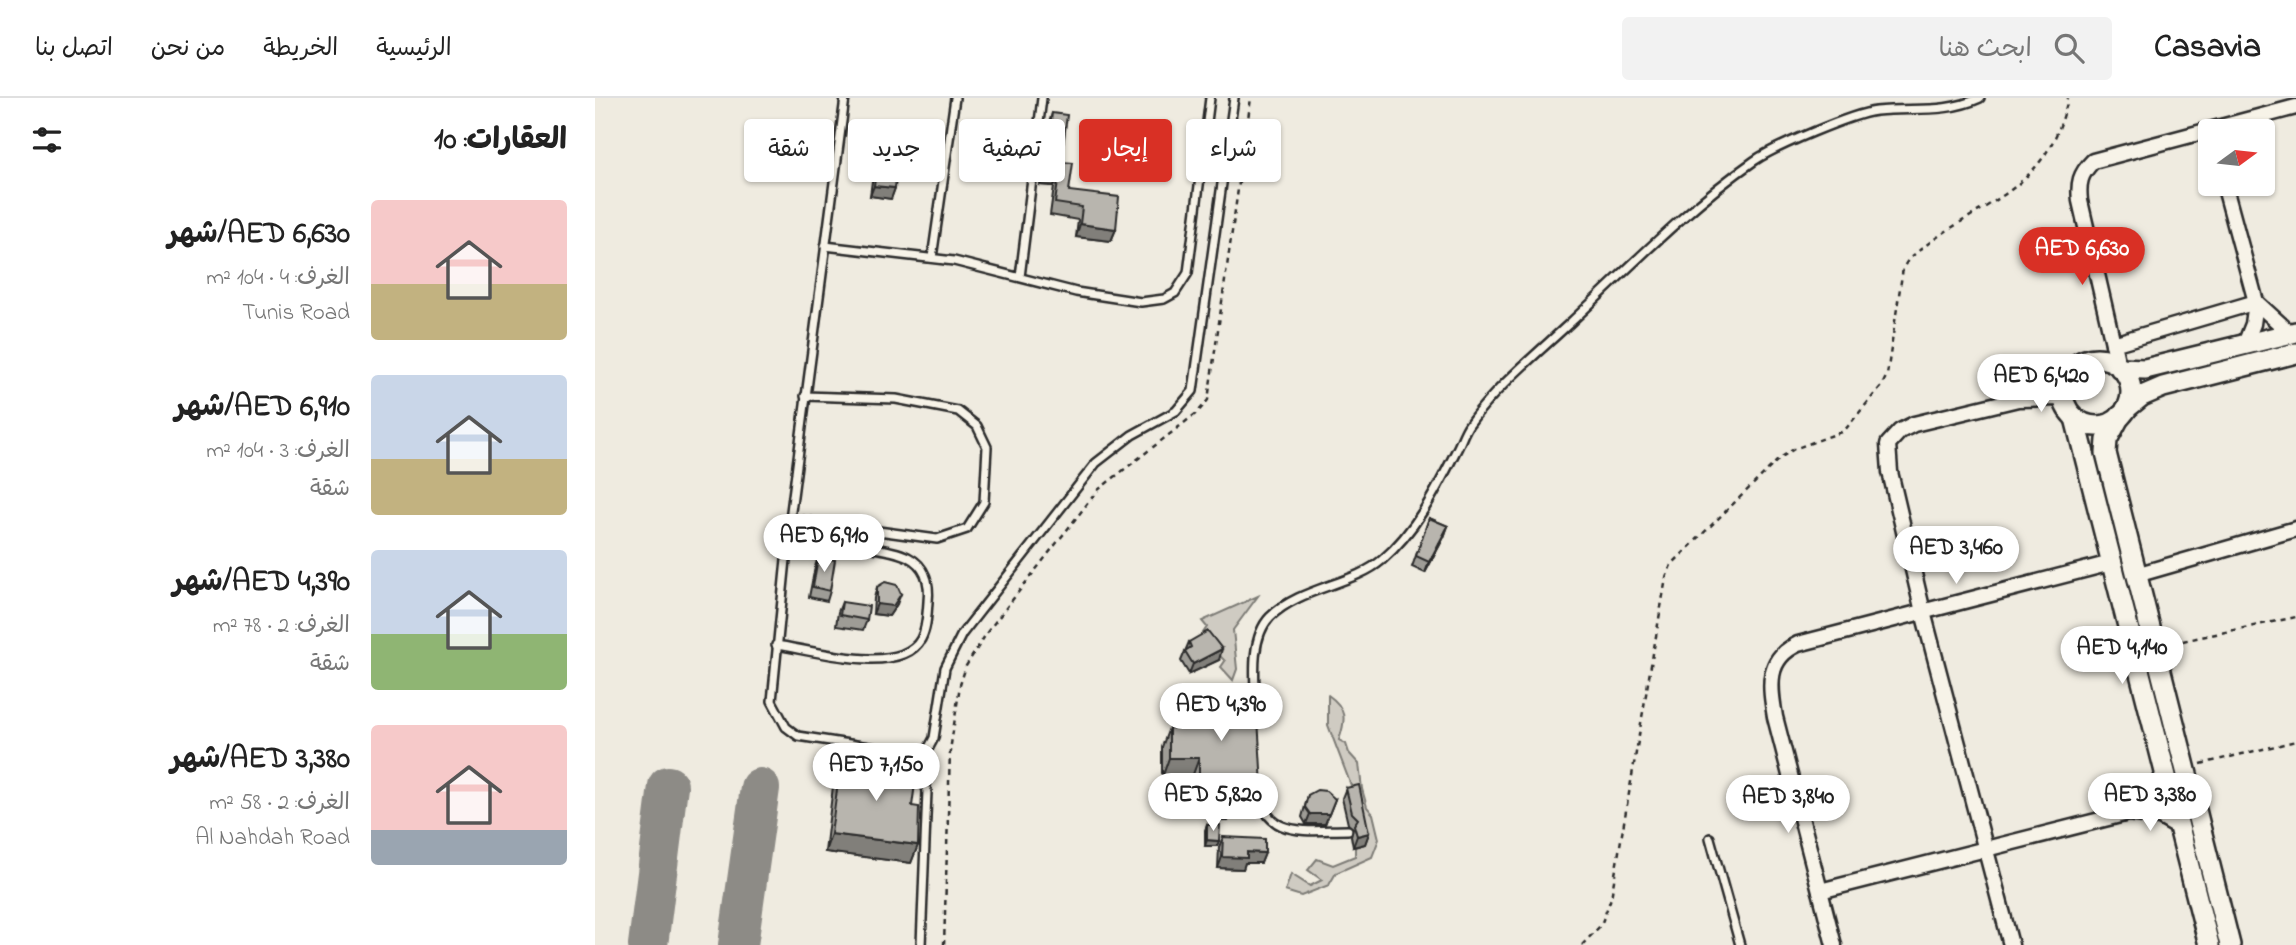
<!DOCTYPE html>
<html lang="ar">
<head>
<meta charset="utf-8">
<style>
	:root { --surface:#fff; --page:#f2f2f2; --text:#222; --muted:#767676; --line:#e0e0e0; --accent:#d93025 }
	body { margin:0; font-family:"Indie Flower","Playpen Sans Arabic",sans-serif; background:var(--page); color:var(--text); direction:rtl; height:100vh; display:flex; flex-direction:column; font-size:26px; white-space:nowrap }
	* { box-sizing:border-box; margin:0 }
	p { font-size:23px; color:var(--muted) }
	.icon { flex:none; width:38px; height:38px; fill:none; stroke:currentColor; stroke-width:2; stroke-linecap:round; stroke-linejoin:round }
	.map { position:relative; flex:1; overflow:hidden; direction:ltr }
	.details { display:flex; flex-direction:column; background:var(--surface); width:595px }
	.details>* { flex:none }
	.top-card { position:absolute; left:21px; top:21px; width:665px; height:63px; direction:rtl; display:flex; gap:14px }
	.needle { width:46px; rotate:75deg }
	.tools { position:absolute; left:1603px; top:21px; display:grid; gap:14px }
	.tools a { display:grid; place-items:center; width:77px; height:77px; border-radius:7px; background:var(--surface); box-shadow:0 2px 5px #0004; font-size:35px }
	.price { position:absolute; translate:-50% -60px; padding:0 16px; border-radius:24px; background:#fff; color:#222; font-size:23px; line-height:46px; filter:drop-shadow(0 2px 4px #0008) }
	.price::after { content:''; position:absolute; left:50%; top:42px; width:21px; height:16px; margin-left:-10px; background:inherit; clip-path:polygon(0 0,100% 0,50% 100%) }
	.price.selected { background:var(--accent); color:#fff }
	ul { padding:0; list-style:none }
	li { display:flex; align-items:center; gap:21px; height:175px; padding:0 28px }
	li span { display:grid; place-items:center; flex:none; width:196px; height:140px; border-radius:7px; color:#555 }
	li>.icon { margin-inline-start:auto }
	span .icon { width:84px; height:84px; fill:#fffc; stroke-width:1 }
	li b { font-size:30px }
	h2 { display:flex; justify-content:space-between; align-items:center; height:84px; padding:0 28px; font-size:30px }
	.tag { padding:0 24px; border-radius:7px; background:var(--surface); box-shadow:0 2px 5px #0004; font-size:24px; line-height:63px }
	.tag.selected { background:var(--accent); color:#fff }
	header { display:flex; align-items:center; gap:42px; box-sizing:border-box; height:98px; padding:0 35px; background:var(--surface); border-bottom:2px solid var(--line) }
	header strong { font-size:33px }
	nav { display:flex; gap:38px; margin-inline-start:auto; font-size:24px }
	.search { width:490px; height:63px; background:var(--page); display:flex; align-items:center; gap:18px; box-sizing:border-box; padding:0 24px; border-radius:7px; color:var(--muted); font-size:26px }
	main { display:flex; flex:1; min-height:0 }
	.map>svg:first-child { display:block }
</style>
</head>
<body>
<header>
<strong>Casavia</strong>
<div class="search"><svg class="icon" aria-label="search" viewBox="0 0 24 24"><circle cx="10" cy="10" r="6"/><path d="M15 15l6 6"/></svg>ابحث هنا</div>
<nav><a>الرئيسية</a><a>الخريطة</a><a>من نحن</a><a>اتصل بنا</a></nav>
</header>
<main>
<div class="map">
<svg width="1701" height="847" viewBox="0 0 1701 847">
	<rect width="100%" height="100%" fill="#efebe0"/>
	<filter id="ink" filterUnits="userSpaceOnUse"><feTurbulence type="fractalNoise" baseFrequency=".0143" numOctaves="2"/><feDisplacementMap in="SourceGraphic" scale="14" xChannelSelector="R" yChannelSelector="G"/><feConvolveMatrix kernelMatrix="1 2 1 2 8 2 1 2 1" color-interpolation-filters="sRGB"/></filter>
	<g filter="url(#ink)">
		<g fill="#cfcbc2" stroke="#7d7b76" stroke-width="2">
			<path d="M663 498 638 532 642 571 638 582 626 569 630 563 606 538 612 529 607 523Z"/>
			<path d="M733 597C752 610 751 622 744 642L751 646 754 655 764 666 767 691 772 709 778 716 784 741 777 759 741 775 734 787 706 798 690 793 696 776 715 788 727 782 713 772 722 761 738 767 760 758V749L770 746 760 698 733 627Z"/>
		</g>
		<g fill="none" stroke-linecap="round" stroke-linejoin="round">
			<g stroke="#8d8b86" stroke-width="40">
				<path d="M53 847 73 688"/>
				<path d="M143 847 165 690"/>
			</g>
			<g stroke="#2b2b2b" stroke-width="12">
				<g id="lane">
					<path d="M250 0 195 421 177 603 191 629 203 638 306 654 324 668 332 693 326 847"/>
					<path d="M230 148 359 163 481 194 546 204 569 201 580 195 593 175 615 0"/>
					<path d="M337 160 360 0"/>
					<path d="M425 179 447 0"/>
					<path d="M195 421 342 441 372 431 389 404 392 349 382 328 363 313 301 301 210 298"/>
					<path d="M238 447 241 427"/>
					<path d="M181 547C217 552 305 579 326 541 332 530 332 516 333 504 335 486 331 468 313 459 291 447 221 445 192 442"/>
					<path d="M661 611C660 584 654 541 675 519 705 489 758 487 787 462 820 434 842 391 861 353 866 344 869 333 875 325 898 292 946 252 976 224 1035 169 1093 109 1159 63 1179 49 1257 16 1281 13 1317 9 1350 16 1385 0"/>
					<path d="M324 668 339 640 350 570 367 536 501 365 537 337 581 313 598 293 639 0"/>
					<path d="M664 686C666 742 710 732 753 732"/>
					<path d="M1115 740 1145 847"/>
				</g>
			</g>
			<g stroke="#2b2b2b" stroke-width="19">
				<g id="street">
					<path d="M1629 86 1661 204 1658 226 1650 246"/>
					<path d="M1661 204 1695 235"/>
					<path d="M1518 246 1661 204"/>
					<path d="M1523 267 1485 103C1483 85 1485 76 1498 63L1701 9"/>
					<path d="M1541 477 1701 431"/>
					<path d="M1534 714 1559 695 1569 675"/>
					<path d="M1225 793 1533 715 1565 719 1584 730"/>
					<path d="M1239 847 1180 619C1175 589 1170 561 1203 546L1516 465"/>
					<path d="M1416 847 1328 514 1295 374 1293 346 1305 333 1319 326 1423 301 1469 300"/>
				</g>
			</g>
			<g stroke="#2b2b2b" stroke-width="24">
				<g id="secondary">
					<circle cx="1502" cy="294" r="34"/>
					<path d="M1525 270 1550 271 1701 234"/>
					<path d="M1531 311 1547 298 1568 289 1701 255"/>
					<path d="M1525 318 1512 342 1511 355 1635 847"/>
					<path d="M1480 320 1614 847"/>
				</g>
			</g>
			<g stroke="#2b2b2b" stroke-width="2.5" stroke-dasharray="5 5" stroke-linecap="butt">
				<path d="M1578 545 1701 519"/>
				<path d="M1606 666 1701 643"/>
				<path d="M349 847 355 653 365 587 371 568 393 533 503 392 603 314 613 302 656 0"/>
				<path d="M987 847 1006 827 1016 800 1071 480 1076 467 1185 360 1199 351 1249 333 1287 287 1292 277 1308 170 1313 162C1377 104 1452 100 1473 0"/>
			</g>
			<use href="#lane" stroke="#f7f3e8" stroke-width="7"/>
			<use href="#street" stroke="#f7f3e8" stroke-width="14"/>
			<use href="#secondary" stroke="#f7f3e8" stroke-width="19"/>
		</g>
		<g fill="#9e9c96" stroke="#2b2b2b" stroke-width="2">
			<path d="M457 15 466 64 474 93 521 131 516 143 481 139 483 122 455 117 459 88 445 87 453 28Z"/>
			<path d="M284 50 300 90 296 101 275 98 280 61Z"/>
			<path d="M518 50 537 72 530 79H520L513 71 515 61Z"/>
			<path d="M834 420 853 428 849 439 830 475 817 469Z"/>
			<path d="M223 459 235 493 232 503 214 499 220 469Z"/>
			<path d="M282 489 302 506 294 518 278 516 279 500Z"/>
			<path d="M247 504 272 522 268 532 241 528 243 514Z"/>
			<path d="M594 544 624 562 594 576 586 563Z"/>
			<path d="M598 591 632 604 667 688 660 707H639L633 723H616V708H597V679L567 680V649L574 630H591V610Z"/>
			<path d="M246 662 317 708 323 747 316 765 230 754 239 680Z"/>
			<path d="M751 690 774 735 770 746 758 749 756 738 758 730 753 726 747 700Z"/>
			<path d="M713 697 740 701 730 726H711L707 719Z"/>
			<path d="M612 727 622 748H610V732Z"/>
			<path d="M628 739 670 755 666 765H650L648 771 623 770 624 749Z"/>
		</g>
		<g fill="#817f7a" stroke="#2b2b2b" stroke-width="2">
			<path d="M541 62 537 72 530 79H520L524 68Z"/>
			<path d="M450 74 464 76 459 88 445 87Z"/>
			<path d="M279 88 300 90 296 101 275 98Z"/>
			<path d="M485 126 521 131 516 143 481 139Z"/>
			<path d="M853 428 849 439 830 475 834 464Z"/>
			<path d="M306 496 302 506 294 518 278 516 282 506Z"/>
			<path d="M627 551 624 562 594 576 598 566Z"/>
			<path d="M574 660H604L597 679 567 680Z"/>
			<path d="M667 688 660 707H639L633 723H616L623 704 640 689Z"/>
			<path d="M604 689H623L616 708H597Z"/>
			<path d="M740 701 730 726H711L715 716Z"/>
			<path d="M774 735 770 746 758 749 762 738Z"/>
			<path d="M236 736 323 747 316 765 230 754Z"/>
			<path d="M612 742 624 743 622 748H610Z"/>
			<path d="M652 754 670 755 666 765H650L648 771 623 770 627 759Z"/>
		</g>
		<g fill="#b8b5ae" stroke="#2b2b2b" stroke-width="2">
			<path d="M457 15 472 17 466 64 478 65 474 93 524 99 521 131 485 126 487 109 460 105 464 76 450 74Z"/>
			<circle cx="529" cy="57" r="12"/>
			<path d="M284 50 304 52 300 90 279 88Z"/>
			<path d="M834 420 853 428 834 464 821 458Z"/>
			<path d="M223 459 240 462 235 493 218 489Z"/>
			<path d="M290 484 302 487 306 496 298 508 282 506V489Z"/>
			<path d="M247 504 274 508 272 522 245 517Z"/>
			<path d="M613 533 627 551 598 566 590 553 596 549 594 544Z"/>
			<path d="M632 590V604L662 603 667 688 640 689V704H623V689H604V660H574V630H599L598 591Z"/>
			<path d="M246 662 322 671 317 708 324 709 323 747 236 736Z"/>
			<path d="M764 687 774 735 762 738 759 727 763 721 757 715 751 690Z"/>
			<path d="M722 692 731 693 740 701 734 716H715L710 709 713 697Z"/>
			<path d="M612 727H625L624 743 612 742Z"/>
			<path d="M628 739 670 741V755L652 754V760L627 759Z"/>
		</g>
	</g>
</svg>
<div class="tools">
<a><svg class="needle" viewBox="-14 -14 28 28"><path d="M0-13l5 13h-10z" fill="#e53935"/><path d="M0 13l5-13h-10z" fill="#767676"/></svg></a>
</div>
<b class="price selected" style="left:1487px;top:189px">AED 6,630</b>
<b class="price" style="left:1446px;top:316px">AED 6,420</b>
<b class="price" style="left:229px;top:476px">AED 6,910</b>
<b class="price" style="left:1361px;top:488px">AED 3,460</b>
<b class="price" style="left:1527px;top:588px">AED 4,140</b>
<b class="price" style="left:626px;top:645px">AED 4,390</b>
<b class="price" style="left:281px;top:705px">AED 7,150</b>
<b class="price" style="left:618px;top:735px">AED 5,820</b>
<b class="price" style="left:1555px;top:735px">AED 3,380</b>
<b class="price" style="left:1193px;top:737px">AED 3,840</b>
<div class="top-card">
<a class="tag">شراء</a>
<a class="tag selected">إيجار</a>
<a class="tag">تصفية</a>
<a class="tag">جديد</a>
<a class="tag">شقة</a>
</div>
</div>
<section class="details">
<h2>العقارات: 10<svg class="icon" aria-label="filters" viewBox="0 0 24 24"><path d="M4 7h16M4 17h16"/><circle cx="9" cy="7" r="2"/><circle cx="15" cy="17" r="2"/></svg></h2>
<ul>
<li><span style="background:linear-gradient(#f6c9c9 60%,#c2b280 0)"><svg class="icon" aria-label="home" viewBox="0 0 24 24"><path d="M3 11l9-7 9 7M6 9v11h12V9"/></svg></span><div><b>AED 6,630/شهر</b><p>الغرف: 4 · 104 m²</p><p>Tunis Road</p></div></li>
<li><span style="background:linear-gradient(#c9d6e8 60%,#c2b280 0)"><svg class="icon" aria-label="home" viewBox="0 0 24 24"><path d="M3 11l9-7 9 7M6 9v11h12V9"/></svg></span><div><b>AED 6,910/شهر</b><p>الغرف: 3 · 104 m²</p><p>شقة</p></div></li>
<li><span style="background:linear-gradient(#c9d6e8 60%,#8fb573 0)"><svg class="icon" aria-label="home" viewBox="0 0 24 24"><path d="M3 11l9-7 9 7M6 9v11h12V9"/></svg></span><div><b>AED 4,390/شهر</b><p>الغرف: 2 · 78 m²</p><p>شقة</p></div></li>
<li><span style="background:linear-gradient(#f6c9c9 75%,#9aa5b1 0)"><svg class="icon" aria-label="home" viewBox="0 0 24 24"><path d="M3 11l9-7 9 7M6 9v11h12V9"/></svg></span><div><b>AED 3,380/شهر</b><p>الغرف: 2 · 58 m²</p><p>Al Nahdah Road</p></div></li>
</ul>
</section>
</main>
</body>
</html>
